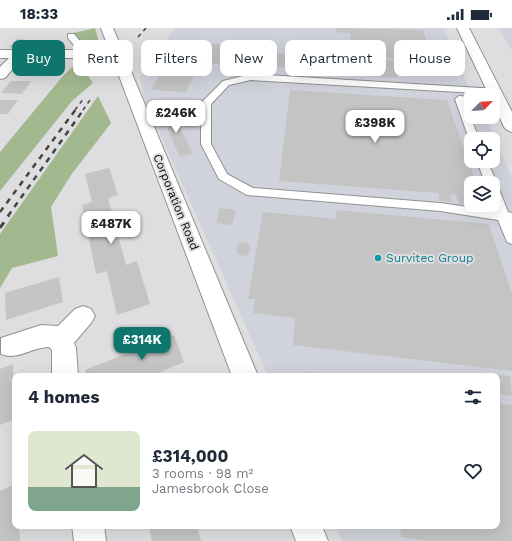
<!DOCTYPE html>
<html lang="en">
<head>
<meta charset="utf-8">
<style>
	:root { --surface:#fff; --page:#f2f2f3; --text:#1f2937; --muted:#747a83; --accent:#0f766e }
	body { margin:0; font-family:"Work Sans",sans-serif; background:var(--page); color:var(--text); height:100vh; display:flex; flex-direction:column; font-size:15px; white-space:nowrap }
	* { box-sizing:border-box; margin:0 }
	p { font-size:13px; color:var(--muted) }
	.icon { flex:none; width:22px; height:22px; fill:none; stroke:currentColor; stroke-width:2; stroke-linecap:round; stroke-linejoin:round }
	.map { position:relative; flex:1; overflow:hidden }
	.sheet { position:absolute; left:12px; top:345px; width:488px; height:156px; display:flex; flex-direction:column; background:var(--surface); border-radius:8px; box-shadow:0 4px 16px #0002 }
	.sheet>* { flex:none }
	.guide { position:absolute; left:12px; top:12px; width:488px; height:36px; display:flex; gap:8px }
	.needle { width:26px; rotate:66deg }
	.fabs { position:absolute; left:464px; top:60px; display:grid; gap:8px }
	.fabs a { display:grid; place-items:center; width:36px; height:36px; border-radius:8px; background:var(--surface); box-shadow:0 4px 16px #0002; font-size:20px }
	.price { position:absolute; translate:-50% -34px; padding:0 9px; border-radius:8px; background:#fff; color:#222; font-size:13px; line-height:26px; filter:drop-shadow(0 1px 2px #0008) }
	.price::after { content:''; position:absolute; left:50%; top:24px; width:12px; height:9px; margin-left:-6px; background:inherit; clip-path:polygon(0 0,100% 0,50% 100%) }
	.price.selected { background:var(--accent); color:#fff }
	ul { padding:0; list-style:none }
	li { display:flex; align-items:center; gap:12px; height:100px; padding:0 16px }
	li span { display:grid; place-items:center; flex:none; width:112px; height:80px; border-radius:8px; color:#555 }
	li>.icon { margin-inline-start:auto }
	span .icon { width:48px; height:48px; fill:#fffc; stroke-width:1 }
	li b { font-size:17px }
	h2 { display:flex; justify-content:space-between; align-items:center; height:48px; padding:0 16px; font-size:17px }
	.pill { padding:0 14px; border-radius:8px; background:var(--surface); box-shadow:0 4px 16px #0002; font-size:14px; line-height:36px }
	.pill.selected { background:var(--accent); color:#fff }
	.status { display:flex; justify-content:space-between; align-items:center; height:28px; padding:0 20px; background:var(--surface); direction:ltr }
	.status svg { height:11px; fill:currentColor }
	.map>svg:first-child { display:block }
</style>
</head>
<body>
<div class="status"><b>18:33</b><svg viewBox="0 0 49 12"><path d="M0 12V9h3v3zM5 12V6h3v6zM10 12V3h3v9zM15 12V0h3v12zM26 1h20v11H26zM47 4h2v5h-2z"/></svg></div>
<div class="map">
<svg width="512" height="513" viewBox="0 0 512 513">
	<rect width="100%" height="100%" fill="#dedee0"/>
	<g fill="#d1d3dc" fill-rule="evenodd">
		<path d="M175 0H444L472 67 471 89H486L512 150V513H342L336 498H497V348H268L143 68 140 49ZM471 111H493V133H471ZM471 155H493V177H471Z"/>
		<path d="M498 0H512V23Z"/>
	</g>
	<g fill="#a2b98f">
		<path d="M95 0 99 14 87 20 73 5Z"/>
		<path d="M78 33 93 55 72 73 0 163V124L62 49Z"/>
		<path d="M98 68 111 95 71 147 51 179 58 228 12 240 0 260V206Z"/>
	</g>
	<g fill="#c4c4c5">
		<path d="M336 0 423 2 431 28H424L425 32 337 26V17L351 18 350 5 335 4Z"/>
		<path d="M17 11 27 12H38L30 20 9 19Z"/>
		<path d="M48 12H60L58 14H62L55 19H43Z"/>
		<path d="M178 14 274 19 273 25 405 33 409 47H397V50L373 49V45L241 37 240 43 221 42 222 36 200 35 186 64 151 62Z"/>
		<path d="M33 35 45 36 36 47H16L25 36Z"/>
		<path d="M11 53H31L22 66 1 65Z"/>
		<path d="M290 62 447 72 476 155H471V177L459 176 456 167 450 166 452 174 440 173 438 165 279 153Z"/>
		<path d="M0 72H18L8 86H0Z"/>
		<path d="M171 81 193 126 180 129 160 84Z"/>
		<path d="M109 140 118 167 108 170 126 237 137 233 150 276 117 287 107 243 96 246 82 177 92 174 85 146Z"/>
		<path d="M220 180 236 182 232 197 216 195Z"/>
		<path d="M336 182 489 196 512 265V343L293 317 295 290 253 285 255 271H248L263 184 336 191Z"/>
		<circle cx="243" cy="221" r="7"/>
		<path d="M59 249 63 274 6 292 5 265Z"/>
		<path d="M174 307 184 334 151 348H86L85 342Z"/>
		<path d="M13 336 15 391 0 397V341Z"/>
		<path d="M309 344 333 347 332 348H309Z"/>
		<path d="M497 347 510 348 512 368 497 366Z"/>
		<path d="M497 375 512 377V513H426L401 509 400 498H497Z"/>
		<path d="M15 456V498H19L20 513H0V463Z"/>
		<path d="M149 498H197L201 513H152Z"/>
	</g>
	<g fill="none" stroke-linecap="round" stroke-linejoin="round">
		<g stroke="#919193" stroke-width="2">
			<g id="service">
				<path d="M68 6H74L89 24V28H83L68 10Z"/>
				<path d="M251 46 497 61V65L494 66 251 52 229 57 211 76V116L227 146 253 160 440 175 495 183 493 177V155H485L477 133H487L497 155 495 158 499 161 508 184 512 185V216L507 214 498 192 440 183 247 167 219 151 201 116V75L223 53Z"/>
				<path d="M459 68 471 69V75L465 74 479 111H471V113L469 111 455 71Z"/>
			</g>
		</g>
		<g stroke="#919193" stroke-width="2">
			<g id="minor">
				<path d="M0 22H116L122 26 116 30H22L5 50 0 51V39L9 30H0Z"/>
				<path d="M83 278 91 281 95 288 91 295 74 315 76 320 78 348H52V322L49 319C31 319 18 333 1 326V310L41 297 58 298 75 281Z"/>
				<path d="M72 498H104L106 513H74Z"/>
			</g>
		</g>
		<g stroke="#919193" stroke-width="2">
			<g id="tertiary">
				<path d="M101 0H113L258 348H232Z"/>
				<path d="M290 498H322L328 513H296Z"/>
			</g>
		</g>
		<g stroke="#919193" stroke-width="2">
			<path id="primary" d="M457 0H469L512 84V104L507 102 504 99 493 75V67H489Z"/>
		</g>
		<use href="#service" fill="#fff" fill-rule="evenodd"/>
		<use href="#minor" fill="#fff" fill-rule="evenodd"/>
		<use href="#tertiary" fill="#fff" fill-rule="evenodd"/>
		<use href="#primary" fill="#fff" fill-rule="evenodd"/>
		<g stroke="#444445" stroke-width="1.5" stroke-dasharray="4 4" stroke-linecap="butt">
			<path d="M138 9 146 0"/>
			<path d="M75 82 84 70"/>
			<path d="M83 82 90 72"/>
		</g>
		<g stroke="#444445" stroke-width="2.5" stroke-dasharray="5.5 5.5" stroke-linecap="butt">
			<path d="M0 184 76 81"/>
			<path d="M8 188 84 81"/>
		</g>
		<path stroke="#444445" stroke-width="3" stroke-dasharray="7 7" stroke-linecap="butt" d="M0 200 9 187"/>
	</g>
	<circle fill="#0f9aa8" stroke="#dedee0" stroke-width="1.5" cx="378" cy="230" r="4"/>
	<g text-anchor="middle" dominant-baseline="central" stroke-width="4" stroke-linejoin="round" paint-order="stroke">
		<g font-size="12" fill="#0c0c0d" stroke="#dedee0">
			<text transform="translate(176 174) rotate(68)">Corporation Road</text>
		</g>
		<g font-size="12" fill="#0d838f" stroke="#dedee0" text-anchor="start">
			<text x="386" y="230">Survitec Group</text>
		</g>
	</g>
</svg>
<div class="fabs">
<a><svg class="needle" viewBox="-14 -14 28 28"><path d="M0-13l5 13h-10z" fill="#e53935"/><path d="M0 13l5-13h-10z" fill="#747a83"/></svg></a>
<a><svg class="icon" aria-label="locate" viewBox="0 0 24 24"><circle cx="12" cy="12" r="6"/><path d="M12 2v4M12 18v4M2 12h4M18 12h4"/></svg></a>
<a><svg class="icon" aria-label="layers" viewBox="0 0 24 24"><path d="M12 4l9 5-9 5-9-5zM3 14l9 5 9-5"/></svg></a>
</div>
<b class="price" style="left:176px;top:106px">£246K</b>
<b class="price" style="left:375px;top:116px">£398K</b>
<b class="price" style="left:111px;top:217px">£487K</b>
<b class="price selected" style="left:142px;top:333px">£314K</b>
<div class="guide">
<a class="pill selected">Buy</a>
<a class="pill">Rent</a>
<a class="pill">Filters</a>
<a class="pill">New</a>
<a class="pill">Apartment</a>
<a class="pill">House</a>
</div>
<section class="sheet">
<h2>4 homes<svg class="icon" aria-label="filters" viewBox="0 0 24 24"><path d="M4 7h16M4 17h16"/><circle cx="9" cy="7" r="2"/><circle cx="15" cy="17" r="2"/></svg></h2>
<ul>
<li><span style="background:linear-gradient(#dfe7d0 70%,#7fa58c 0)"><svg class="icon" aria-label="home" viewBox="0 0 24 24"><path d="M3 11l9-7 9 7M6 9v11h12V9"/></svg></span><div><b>£314,000</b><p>3 rooms · 98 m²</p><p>Jamesbrook Close</p></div><svg class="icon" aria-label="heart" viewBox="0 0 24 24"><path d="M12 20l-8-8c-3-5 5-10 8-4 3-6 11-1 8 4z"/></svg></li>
</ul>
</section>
</div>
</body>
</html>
